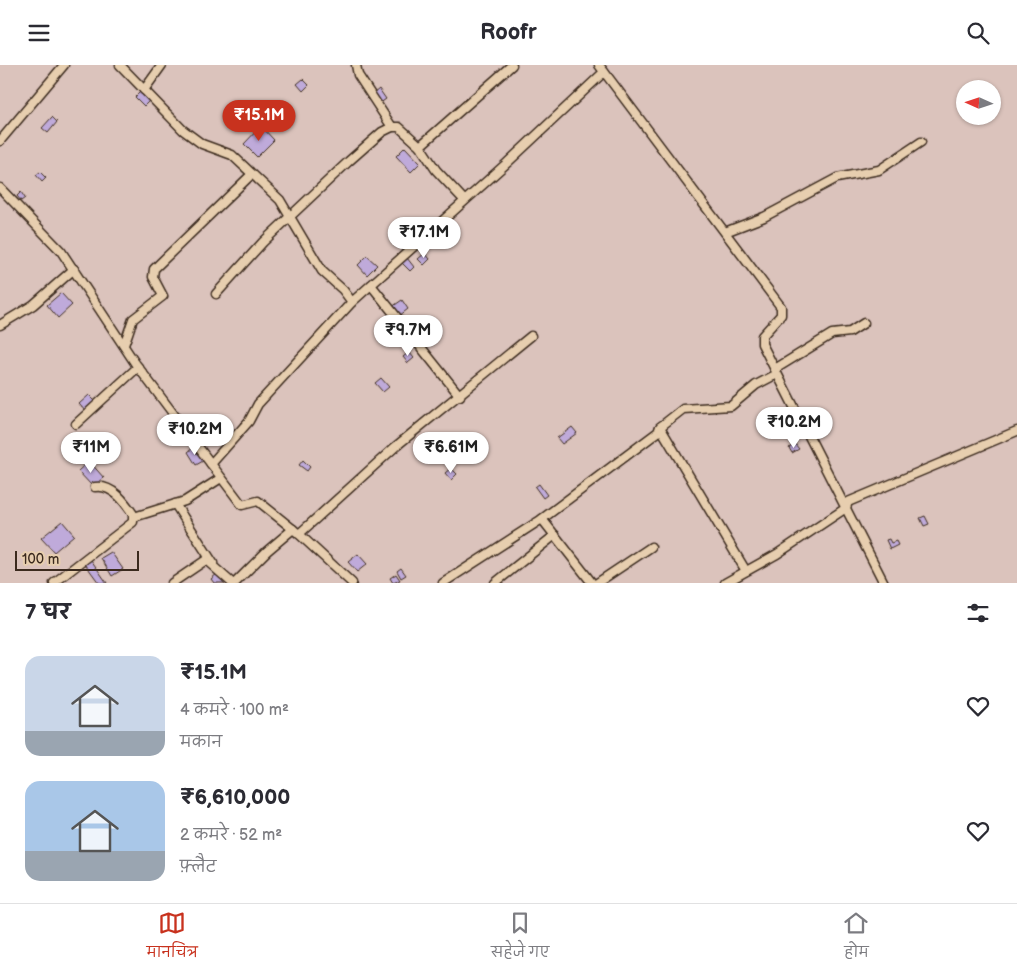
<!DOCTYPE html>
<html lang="hi">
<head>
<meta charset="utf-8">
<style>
	:root { --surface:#fff; --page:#f7f7f7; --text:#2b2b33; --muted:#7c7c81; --line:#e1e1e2; --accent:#c8321e }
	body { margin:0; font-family:"Balsamiq Sans","Playpen Sans Deva",sans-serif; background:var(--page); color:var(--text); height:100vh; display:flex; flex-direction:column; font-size:19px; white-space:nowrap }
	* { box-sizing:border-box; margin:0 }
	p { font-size:16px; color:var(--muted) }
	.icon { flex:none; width:28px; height:28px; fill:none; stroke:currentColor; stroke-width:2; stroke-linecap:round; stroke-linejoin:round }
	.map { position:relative; height:518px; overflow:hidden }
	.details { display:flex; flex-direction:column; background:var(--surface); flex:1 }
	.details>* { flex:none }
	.needle { width:32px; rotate:273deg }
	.buttons { position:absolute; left:956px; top:15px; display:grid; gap:10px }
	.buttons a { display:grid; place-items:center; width:45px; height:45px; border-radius:50%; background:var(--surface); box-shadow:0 1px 4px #0004; font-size:25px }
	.scale { position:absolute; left:15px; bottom:12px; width:124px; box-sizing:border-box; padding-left:5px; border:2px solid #3b2a1e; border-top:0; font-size:14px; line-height:18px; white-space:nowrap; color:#3b2a1e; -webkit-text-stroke:4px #e7ceaf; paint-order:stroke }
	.price { position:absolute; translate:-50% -42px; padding:0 11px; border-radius:18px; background:#fff; color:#222; font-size:16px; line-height:32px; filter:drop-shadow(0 1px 2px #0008) }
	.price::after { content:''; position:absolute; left:50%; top:30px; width:15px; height:11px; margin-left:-8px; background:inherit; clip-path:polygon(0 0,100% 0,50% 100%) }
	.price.active { background:var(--accent); color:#fff }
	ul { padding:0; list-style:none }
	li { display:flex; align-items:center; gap:15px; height:125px; padding:0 25px }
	li span { display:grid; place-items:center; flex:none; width:140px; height:100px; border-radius:15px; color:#555 }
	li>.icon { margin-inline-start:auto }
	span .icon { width:60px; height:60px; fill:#fffc; stroke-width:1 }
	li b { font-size:21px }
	h2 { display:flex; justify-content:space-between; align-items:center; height:60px; padding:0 25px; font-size:21px }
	header { display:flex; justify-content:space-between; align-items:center; height:65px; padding:0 25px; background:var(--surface); font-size:22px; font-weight:700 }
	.dock { display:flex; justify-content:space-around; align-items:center; height:70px; border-top:1px solid var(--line); background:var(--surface); font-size:14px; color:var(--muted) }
	.dock a { display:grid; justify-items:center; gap:2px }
	.dock .active { color:var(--accent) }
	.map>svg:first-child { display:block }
</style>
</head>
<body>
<header><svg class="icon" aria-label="menu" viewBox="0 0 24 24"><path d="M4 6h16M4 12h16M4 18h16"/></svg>Roofr<svg class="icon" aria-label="search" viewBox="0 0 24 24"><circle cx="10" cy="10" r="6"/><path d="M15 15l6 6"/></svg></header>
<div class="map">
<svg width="1017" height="518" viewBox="0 0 1017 518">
	<rect width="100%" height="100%" fill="#dbc3bc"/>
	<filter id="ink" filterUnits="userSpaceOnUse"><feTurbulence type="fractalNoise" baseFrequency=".02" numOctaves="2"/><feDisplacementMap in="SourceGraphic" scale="10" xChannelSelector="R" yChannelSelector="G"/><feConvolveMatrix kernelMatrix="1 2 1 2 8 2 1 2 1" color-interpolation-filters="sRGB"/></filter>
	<g filter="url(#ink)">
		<g fill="#bfaada" stroke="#3b2a1e">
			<path d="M303 14 309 20 303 26 297 19Z"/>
			<path d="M379 24 386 34 379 39 373 29Z"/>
			<path d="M141 26 150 35 144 41 135 32Z"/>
			<path d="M52 52 57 57 48 68 42 63Z"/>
			<path d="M261 61 274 75 257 92 244 79Z"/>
			<path d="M405 82 420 98 411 107 396 91Z"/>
			<path d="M40 107 46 113 42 117 36 110Z"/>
			<path d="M21 127 25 133 21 136 17 131Z"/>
			<path d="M425 188 430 194 424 200 418 194Z"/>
			<path d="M367 191 377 200 367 210 358 200Z"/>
			<path d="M407 193 414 202 410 206 402 198Z"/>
			<path d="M61 228 72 240 58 253 47 240Z"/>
			<path d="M402 235 408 244 399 251 392 242Z"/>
			<path d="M409 287 414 293 408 298 403 292Z"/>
			<path d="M381 313 389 322 383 327 375 318Z"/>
			<path d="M89 330 96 337 86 347 79 339Z"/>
			<path d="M572 362 577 368 562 379 557 373Z"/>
			<path d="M795 379 799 384 792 388 789 383Z"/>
			<path d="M194 382 203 396 196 400 188 387Z"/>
			<path d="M303 395 310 402 307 406 299 400Z"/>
			<path d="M89 396 104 413 93 422 78 406Z"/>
			<path d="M451 403 457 409 451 415 445 408Z"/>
			<path d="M539 419 547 430 543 433 535 422Z"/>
			<path d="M925 451 929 459 924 461 920 453Z"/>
			<path d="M62 456 74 470 54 487 41 473Z"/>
			<path d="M889 474 891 478 896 476 898 480 890 484 886 475Z"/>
			<path d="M111 487 123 504 112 511 101 493Z"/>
			<path d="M358 489 367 499 357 507 348 497Z"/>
			<path d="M89 492 107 518H99L83 496Z"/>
			<path d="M401 503 406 510 401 513 397 506Z"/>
			<path d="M218 508 225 518H214L211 514Z"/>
			<path d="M396 509 400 515 393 518 390 513Z"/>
		</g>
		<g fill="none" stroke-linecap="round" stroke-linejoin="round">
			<g stroke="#3b2a1e" stroke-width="11">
				<g id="street">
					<path d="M120 0 183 65 202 79 232 90 280 135 322 206 343 225 352 237"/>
					<path d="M356 0 358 10 392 62"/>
					<path d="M599 0 781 242V250L762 271V279L884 518"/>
					<path d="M144 25 162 0"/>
					<path d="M0 76 64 0"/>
					<path d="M420 81 512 0"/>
					<path d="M0 123 61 186 135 298 242 440 258 436 299 469 352 518"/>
					<path d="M725 167 764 152 837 113 879 105 921 77"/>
					<path d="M371 220 460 331"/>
					<path d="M216 229 263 177 349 96 382 67 392 62H399L420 81 436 105 464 135"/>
					<path d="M0 260 33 240 74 204"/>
					<path d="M124 280 133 254 163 231 153 212 154 204 252 109"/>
					<path d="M775 304 832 269 850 267 864 258"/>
					<path d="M76 359 138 302"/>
					<path d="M211 399 249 356 258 339 352 237 507 98 604 7"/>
					<path d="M175 439 213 498"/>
					<path d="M134 452 185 436 221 413"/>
					<path d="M542 454 658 367 660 362"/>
					<path d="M299 469 395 382 531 271"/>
					<path d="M746 506 660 362 683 344 731 341 756 320 777 309"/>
					<path d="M54 518 133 457V449C125 437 112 419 95 422"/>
					<path d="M172 518 206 495 232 518"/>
					<path d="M235 518 267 486 293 464"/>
					<path d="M443 518 542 454 592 518"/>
					<path d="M495 518 555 470"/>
					<path d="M597 518 651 482"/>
					<path d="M725 518 777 489 846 443 848 437 1017 366"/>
				</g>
			</g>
			<use href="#street" stroke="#e7ceaf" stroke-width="8"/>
		</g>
	</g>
</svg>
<div class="buttons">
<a><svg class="needle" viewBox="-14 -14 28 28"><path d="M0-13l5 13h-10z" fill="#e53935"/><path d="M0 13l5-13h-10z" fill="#7c7c81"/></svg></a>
</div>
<div class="scale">100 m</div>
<b class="price active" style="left:259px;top:77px">₹15.1M</b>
<b class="price" style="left:424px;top:194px">₹17.1M</b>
<b class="price" style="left:408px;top:292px">₹9.7M</b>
<b class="price" style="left:794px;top:384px">₹10.2M</b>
<b class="price" style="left:195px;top:391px">₹10.2M</b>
<b class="price" style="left:91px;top:409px">₹11M</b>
<b class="price" style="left:451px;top:409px">₹6.61M</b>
</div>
<section class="details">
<h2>7 घर<svg class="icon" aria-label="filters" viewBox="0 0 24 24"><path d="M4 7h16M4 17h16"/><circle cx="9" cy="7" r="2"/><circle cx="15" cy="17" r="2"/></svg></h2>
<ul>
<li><span style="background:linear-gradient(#c9d6e8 75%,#9aa5b1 0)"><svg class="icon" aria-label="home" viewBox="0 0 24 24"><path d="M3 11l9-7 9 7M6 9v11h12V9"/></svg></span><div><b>₹15.1M</b><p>4 कमरे · 100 m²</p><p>मकान</p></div><svg class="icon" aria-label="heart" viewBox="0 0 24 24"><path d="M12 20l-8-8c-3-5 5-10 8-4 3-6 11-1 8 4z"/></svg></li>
<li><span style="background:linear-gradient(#a9c7e8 70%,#9aa5b1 0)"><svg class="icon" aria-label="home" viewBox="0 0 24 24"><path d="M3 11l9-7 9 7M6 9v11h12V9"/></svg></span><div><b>₹6,610,000</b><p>2 कमरे · 52 m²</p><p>फ़्लैट</p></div><svg class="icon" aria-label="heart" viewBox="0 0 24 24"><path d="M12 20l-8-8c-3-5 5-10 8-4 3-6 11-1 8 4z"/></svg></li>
</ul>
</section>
<nav class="dock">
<a class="active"><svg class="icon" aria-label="map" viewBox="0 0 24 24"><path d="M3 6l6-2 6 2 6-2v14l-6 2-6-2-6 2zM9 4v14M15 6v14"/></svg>मानचित्र</a>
<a><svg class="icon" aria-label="saved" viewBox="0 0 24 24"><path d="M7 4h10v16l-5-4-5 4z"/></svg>सहेजे गए</a>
<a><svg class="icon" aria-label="home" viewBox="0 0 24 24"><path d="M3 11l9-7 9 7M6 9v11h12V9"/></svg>होम</a>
</nav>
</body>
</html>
